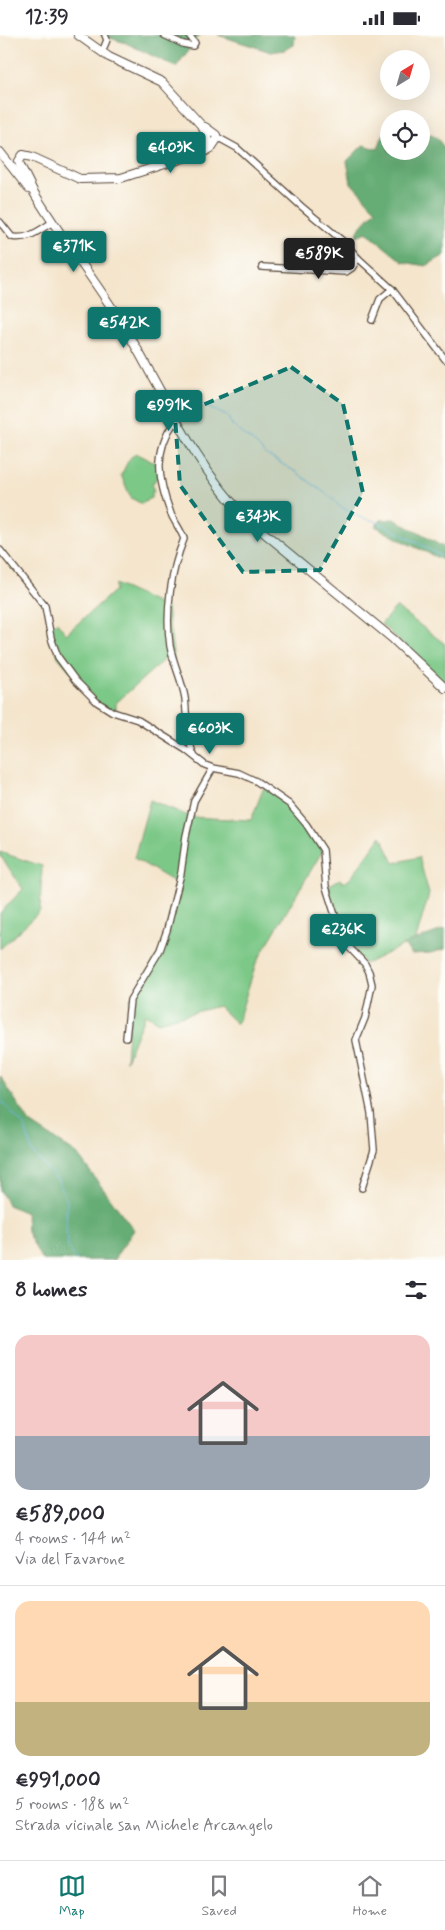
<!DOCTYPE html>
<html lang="en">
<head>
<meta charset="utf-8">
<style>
	:root { --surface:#fff; --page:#f2f2f3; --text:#2b2b33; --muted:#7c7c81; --line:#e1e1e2; --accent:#0f766e }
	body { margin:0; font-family:Mynerve,sans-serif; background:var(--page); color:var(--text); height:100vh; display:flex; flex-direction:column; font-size:19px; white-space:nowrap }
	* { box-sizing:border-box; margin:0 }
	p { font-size:16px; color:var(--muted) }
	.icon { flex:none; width:28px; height:28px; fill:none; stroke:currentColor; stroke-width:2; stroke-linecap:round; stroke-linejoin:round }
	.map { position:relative; height:1225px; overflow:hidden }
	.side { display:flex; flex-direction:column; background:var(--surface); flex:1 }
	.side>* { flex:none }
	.needle { width:32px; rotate:37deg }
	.buttons { position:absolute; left:380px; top:15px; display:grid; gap:10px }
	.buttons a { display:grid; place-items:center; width:50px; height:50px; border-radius:50%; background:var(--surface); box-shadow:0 5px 20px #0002; font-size:25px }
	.price { position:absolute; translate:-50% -42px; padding:0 11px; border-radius:5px; background:var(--accent); color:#fff; font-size:16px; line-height:32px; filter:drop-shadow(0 1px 2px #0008) }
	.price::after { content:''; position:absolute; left:50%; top:30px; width:15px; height:11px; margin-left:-8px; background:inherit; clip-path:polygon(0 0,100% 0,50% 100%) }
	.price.selected { background:#222; color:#fff }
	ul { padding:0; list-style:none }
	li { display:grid; align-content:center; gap:10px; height:265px; padding:0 15px }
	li+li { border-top:1px solid var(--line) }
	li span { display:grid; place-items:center; height:155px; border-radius:15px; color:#555 }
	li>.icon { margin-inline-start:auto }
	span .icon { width:90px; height:90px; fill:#fffc; stroke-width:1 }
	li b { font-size:21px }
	h2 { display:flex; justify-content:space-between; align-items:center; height:60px; padding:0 15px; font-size:21px }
	.status { display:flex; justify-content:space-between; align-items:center; height:35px; padding:0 25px; background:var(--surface); direction:ltr }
	.status svg { height:14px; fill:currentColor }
	.dock { display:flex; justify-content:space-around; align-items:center; height:70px; border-top:1px solid var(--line); background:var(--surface); font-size:14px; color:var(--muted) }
	.dock a { display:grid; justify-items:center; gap:2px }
	.dock .selected { color:var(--accent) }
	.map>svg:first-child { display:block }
</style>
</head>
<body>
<div class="status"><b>12:39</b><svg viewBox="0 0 49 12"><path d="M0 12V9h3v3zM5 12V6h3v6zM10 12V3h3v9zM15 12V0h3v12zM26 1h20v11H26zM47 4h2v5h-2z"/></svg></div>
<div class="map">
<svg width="445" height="1225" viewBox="0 0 445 1225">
	<rect width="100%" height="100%" fill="#fdfcf7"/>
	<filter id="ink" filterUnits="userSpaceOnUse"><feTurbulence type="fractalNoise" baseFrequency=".02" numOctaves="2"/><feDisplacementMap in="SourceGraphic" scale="10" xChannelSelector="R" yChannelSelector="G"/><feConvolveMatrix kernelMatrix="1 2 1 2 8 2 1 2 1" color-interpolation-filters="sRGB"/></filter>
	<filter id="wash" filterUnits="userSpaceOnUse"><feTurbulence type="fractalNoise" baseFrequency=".0096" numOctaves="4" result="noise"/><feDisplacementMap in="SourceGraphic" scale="20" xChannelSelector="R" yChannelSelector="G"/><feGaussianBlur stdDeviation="1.12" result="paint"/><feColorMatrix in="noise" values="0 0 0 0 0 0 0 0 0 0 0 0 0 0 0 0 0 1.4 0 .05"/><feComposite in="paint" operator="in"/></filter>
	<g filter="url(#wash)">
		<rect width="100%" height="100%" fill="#f4e5cc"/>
		<g fill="#7cc887" stroke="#5c7952">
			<path d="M136 418 159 430 160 442H157L152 450 154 457 151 458 152 462 142 469 131 463 121 440C126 432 127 424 136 418Z"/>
			<path d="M115 549 167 573 174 625 168 621 116 668V678L97 667 58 622 49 591 57 587 66 599 115 555Z"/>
			<path d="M396 572 445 609V648L381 589Z"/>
			<path d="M264 752 289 769 323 815 256 928 237 989 218 971 158 987 145 979 126 1026 130 965 160 915 178 849 134 823 150 765 191 782 251 785Z"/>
			<path d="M381 801 394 828 419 822 429 859 416 904 365 929 347 910 326 852 340 844 344 848 350 844Z"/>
			<path d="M0 817 42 831 40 876 0 914V878L23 854 0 820Z"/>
		</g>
		<g fill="#65ac74" stroke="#506b49">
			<path d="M100 0H200L176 32 126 8Z"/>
			<path d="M218 0H295L294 10 285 15 271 17Z"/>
			<path d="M389 91V116H421V98C435 99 439 104 445 115V220L426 231 403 227 366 197 355 202 361 191 376 175 351 148 347 126 363 110 378 114 381 105Z"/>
			<path d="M394 484 445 513V526L400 505 375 491 381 485Z"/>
			<path d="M445 894V914L431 918 411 919 404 909Z"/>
			<path d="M0 1041 30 1088 77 1119 134 1195 116 1221 115 1225H42L27 1197 26 1178 8 1170 0 1155Z"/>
		</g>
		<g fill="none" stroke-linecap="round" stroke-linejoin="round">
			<g stroke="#70b6e7" stroke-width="1">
				<path d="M200 369 227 381 232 390 258 411 265 419 296 437 332 463 339 471 360 482 375 486 392 494 445 523"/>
				<path d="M0 1050 1 1066 25 1092 32 1117 57 1144 67 1166 66 1191 68 1212 77 1225"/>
			</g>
		</g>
	</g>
	<g filter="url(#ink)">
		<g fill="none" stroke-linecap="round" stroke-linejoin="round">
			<g stroke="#574638" stroke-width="8">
				<g id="street">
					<path d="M164 0 183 9 193 11 195 8 189 0"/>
					<path d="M102 17 107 5 105 0"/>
					<path d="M217 102 237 113 301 171 344 207 358 223 392 254 445 324"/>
					<path d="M0 187 12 202C29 205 39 195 53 187"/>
					<path d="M262 232 346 237 352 233 358 223"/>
					<path d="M372 285 380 264 392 254"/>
					<path d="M175 386C153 417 158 445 171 479 175 488 181 495 184 504 171 535 165 577 170 611 173 628 182 645 185 663 187 682 186 702 194 720"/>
					<path d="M0 515 45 571 51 603 58 622 75 645 97 667 113 677 138 685 186 715 205 730 213 733 194 766 186 801 181 838 167 895 160 915 130 965 126 1003"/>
					<path d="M213 733 239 738 256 746 289 769 306 789 323 815 326 852 341 899 347 910 365 929 369 937 372 950 365 983 356 1005 371 1078 374 1115 362 1153"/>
				</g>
			</g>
			<g stroke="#574638" stroke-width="10">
				<g id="secondary">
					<path d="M78 0 109 22 162 47 201 90 206 98 208 106 202 114 190 121 121 143 80 144 32 122 23 120 19 126 20 130 33 156C63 207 102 253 132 305 167 366 196 432 246 483L393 604 445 653"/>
					<path d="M0 117 29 154"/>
					<path d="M201 119 211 113 217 104 216 100 205 92"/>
				</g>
			</g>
			<use href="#street" stroke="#fff" stroke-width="5.5"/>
			<use href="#secondary" stroke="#fff" stroke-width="8"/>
		</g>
	</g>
	<path fill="#0f766e" fill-opacity="0.2" stroke="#0f766e" stroke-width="4" stroke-dasharray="10 6" stroke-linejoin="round" d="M291 332 343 369 363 458 320 535 243 537 180 450 175 382Z"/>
</svg>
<div class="buttons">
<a><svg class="needle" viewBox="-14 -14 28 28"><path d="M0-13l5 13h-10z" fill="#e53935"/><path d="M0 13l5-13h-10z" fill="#7c7c81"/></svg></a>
<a><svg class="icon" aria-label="locate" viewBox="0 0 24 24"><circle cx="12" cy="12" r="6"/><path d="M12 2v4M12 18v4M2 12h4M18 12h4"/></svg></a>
</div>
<b class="price" style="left:171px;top:139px">€403K</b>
<b class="price" style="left:74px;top:238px">€371K</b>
<b class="price selected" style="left:319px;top:245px">€589K</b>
<b class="price" style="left:124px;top:314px">€542K</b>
<b class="price" style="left:169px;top:397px">€991K</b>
<b class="price" style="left:258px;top:508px">€343K</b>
<b class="price" style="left:210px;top:720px">€603K</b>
<b class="price" style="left:343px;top:921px">€236K</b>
</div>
<section class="side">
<h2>8 homes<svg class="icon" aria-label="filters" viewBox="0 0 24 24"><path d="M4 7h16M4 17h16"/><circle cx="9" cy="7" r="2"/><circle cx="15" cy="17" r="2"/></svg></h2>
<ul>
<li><span style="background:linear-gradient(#f6c9c9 65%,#9aa5b1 0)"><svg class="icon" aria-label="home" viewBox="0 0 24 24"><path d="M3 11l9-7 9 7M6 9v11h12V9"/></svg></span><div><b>€589,000</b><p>4 rooms · 144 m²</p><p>Via del Favarone</p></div></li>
<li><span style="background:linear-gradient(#ffd9b3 65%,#c2b280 0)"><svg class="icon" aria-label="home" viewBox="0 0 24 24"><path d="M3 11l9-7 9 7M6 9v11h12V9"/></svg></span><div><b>€991,000</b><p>5 rooms · 188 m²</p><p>Strada vicinale san Michele Arcangelo</p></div></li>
</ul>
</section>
<nav class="dock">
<a class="selected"><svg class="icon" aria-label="map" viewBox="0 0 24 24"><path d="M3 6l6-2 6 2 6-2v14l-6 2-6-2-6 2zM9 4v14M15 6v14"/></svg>Map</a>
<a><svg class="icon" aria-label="saved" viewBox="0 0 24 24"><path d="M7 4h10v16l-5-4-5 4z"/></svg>Saved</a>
<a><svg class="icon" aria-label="home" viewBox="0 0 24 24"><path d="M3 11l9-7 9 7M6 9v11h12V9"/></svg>Home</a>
</nav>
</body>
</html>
